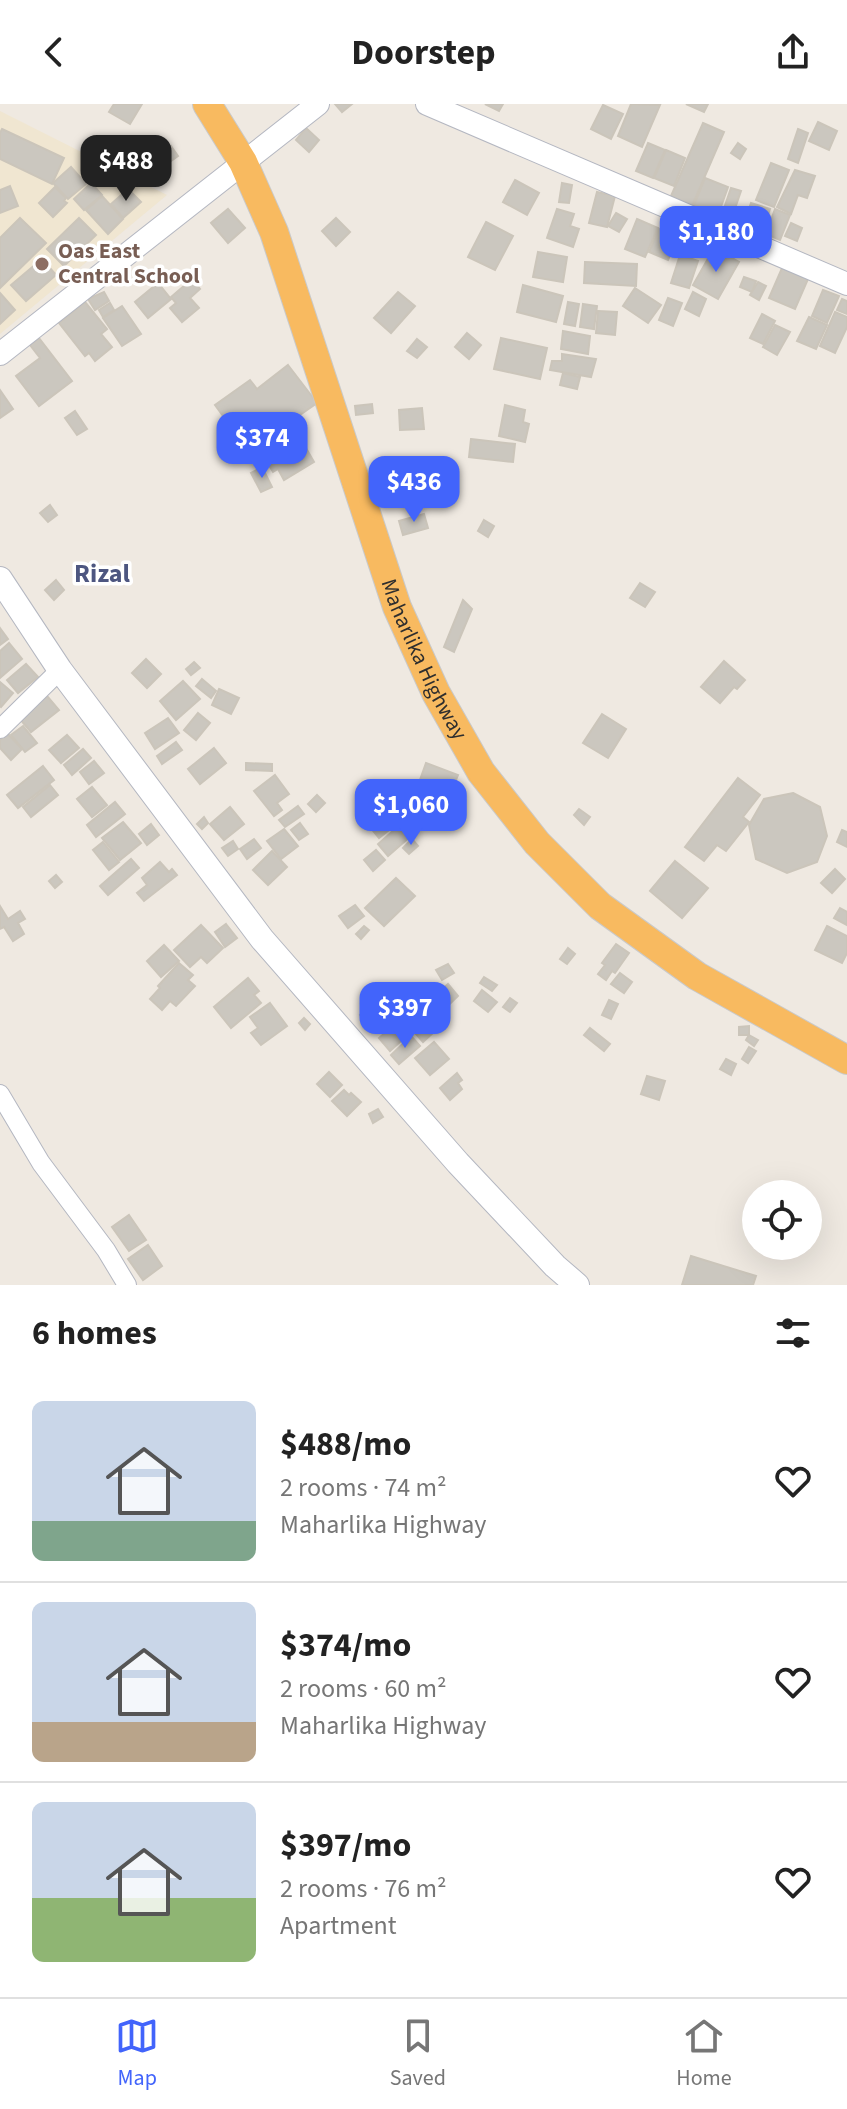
<!DOCTYPE html>
<html lang="en">
<head>
<meta charset="utf-8">
<style>
	:root { --surface:#fff; --page:#f2f2f2; --text:#222; --muted:#767676; --line:#e0e0e0; --accent:#4264fb }
	body { margin:0; font-family:"Source Sans 3",sans-serif; background:var(--page); color:var(--text); height:100vh; display:flex; flex-direction:column; font-size:30px; white-space:nowrap }
	* { box-sizing:border-box; margin:0 }
	p { font-size:26px; color:var(--muted) }
	.icon { flex:none; width:44px; height:44px; fill:none; stroke:currentColor; stroke-width:2; stroke-linecap:round; stroke-linejoin:round }
	.map { position:relative; height:1181px; overflow:hidden }
	.side { display:flex; flex-direction:column; background:var(--surface); flex:1 }
	.side>* { flex:none }
	.tools { position:absolute; left:742px; top:1076px; display:grid; gap:16px }
	.tools a { display:grid; place-items:center; width:80px; height:80px; border-radius:50%; background:var(--surface); box-shadow:0 8px 32px #0002; font-size:40px }
	.price { position:absolute; translate:-50% -68px; padding:0 18px; border-radius:16px; background:var(--accent); color:#fff; font-size:26px; line-height:52px; filter:drop-shadow(0 2px 4px #0008) }
	.price::after { content:''; position:absolute; left:50%; top:48px; width:24px; height:18px; margin-left:-12px; background:inherit; clip-path:polygon(0 0,100% 0,50% 100%) }
	.price.on { background:#222; color:#fff }
	ul { padding:0; list-style:none }
	li { display:flex; align-items:center; gap:24px; height:200px; padding:0 32px }
	li+li { border-top:2px solid var(--line) }
	li span { display:grid; place-items:center; flex:none; width:224px; height:160px; border-radius:12px; color:#555 }
	li>.icon { margin-inline-start:auto }
	span .icon { width:96px; height:96px; fill:#fffc; stroke-width:1 }
	li b { font-size:34px }
	h2 { display:flex; justify-content:space-between; align-items:center; height:96px; padding:0 32px; font-size:34px }
	header { display:flex; justify-content:space-between; align-items:center; height:104px; padding:0 32px; background:var(--surface); font-size:36px; font-weight:700 }
	.tabs { display:flex; justify-content:space-around; align-items:center; height:112px; border-top:2px solid var(--line); background:var(--surface); font-size:22px; color:var(--muted) }
	.tabs a { display:grid; justify-items:center; gap:4px }
	.tabs .on { color:var(--accent) }
	.map>svg:first-child { display:block }
</style>
</head>
<body>
<header><svg class="icon" aria-label="back" viewBox="0 0 24 24"><path d="M15 5l-7 7 7 7"/></svg>Doorstep<svg class="icon" aria-label="share" viewBox="0 0 24 24"><path d="M12 15V3M7 8l5-5 5 5M5 13v7h14v-7"/></svg></header>
<div class="map">
<svg width="847" height="1181" viewBox="0 0 847 1181">
	<rect width="100%" height="100%" fill="#efe9e1"/>
	<path fill="#f0e6d1" d="M0 7 167 91 0 230Z"/>
	<g fill="#cbc7bf" stroke="#cbc5ba" stroke-width="2">
		<path d="M114 0H142L130 20 109 8Z"/>
		<path d="M335 0H352L342 8Z"/>
		<path d="M485 0H503L499 7Z"/>
		<path d="M631 0 660 1 642 43 618 32Z"/>
		<path d="M686 0H708L704 8Z"/>
		<path d="M603 1 623 10 611 35 591 25Z"/>
		<path d="M818 18 837 27 829 46 809 37Z"/>
		<path d="M703 19 724 28 692 102 671 92Z"/>
		<path d="M306 24 319 36 309 48 296 36Z"/>
		<path d="M2 25 64 54 52 80 0 55V29Z"/>
		<path d="M798 25 808 29 798 59 788 55Z"/>
		<path d="M648 39 665 46 653 74 636 67Z"/>
		<path d="M738 39 746 45 740 55 731 49Z"/>
		<path d="M171 42 178 52 168 59 161 49Z"/>
		<path d="M666 46 685 54 674 82 654 74Z"/>
		<path d="M771 59 789 66 774 103 756 96Z"/>
		<path d="M71 63 86 80 68 95 53 79Z"/>
		<path d="M795 66 815 72 807 94 798 91 791 110 777 103Z"/>
		<path d="M705 74 728 83 718 111 694 101Z"/>
		<path d="M515 76 539 89 527 111 503 98Z"/>
		<path d="M91 79 102 91 84 106 74 95Z"/>
		<path d="M562 79 572 81 569 99 559 98Z"/>
		<path d="M10 82 18 102 0 109V86Z"/>
		<path d="M55 83 66 94 64 97 67 99 53 113 39 99Z"/>
		<path d="M731 84 741 87 730 119 720 116Z"/>
		<path d="M128 85 141 98 123 114 111 100Z"/>
		<path d="M597 88 615 92 607 123 589 119Z"/>
		<path d="M102 92 123 115 108 130 86 106Z"/>
		<path d="M751 99 770 105 761 132 742 126Z"/>
		<path d="M228 105 245 124 228 139 211 119Z"/>
		<path d="M557 105 574 110 570 122 579 125 573 143 547 134Z"/>
		<path d="M775 105 790 111 780 136 766 130Z"/>
		<path d="M616 109 627 115 619 128 608 122Z"/>
		<path d="M20 114 46 139 0 184V134Z"/>
		<path d="M79 114 96 131 64 162 47 145Z"/>
		<path d="M336 114 350 128 336 142 322 127Z"/>
		<path d="M637 115 658 124 645 153 625 145Z"/>
		<path d="M486 118 513 132 495 166 468 153Z"/>
		<path d="M791 119 802 124 797 137 785 132Z"/>
		<path d="M659 125 678 133 668 156 649 148Z"/>
		<path d="M714 144 739 158 718 195 693 181Z"/>
		<path d="M538 148 567 153 563 178 533 173Z"/>
		<path d="M680 151 698 157 689 184 671 179Z"/>
		<path d="M42 155 56 171 26 197 11 181Z"/>
		<path d="M585 158 637 160 636 182 584 179Z"/>
		<path d="M782 164 808 175 795 205 769 194Z"/>
		<path d="M744 173 756 177 752 188 740 183Z"/>
		<path d="M192 175 200 185 190 194 199 204 182 218 170 204 176 199 171 193Z"/>
		<path d="M758 178 766 182 759 196 750 191Z"/>
		<path d="M158 179 171 195 148 214 135 198Z"/>
		<path d="M523 181 563 192 556 218 517 208Z"/>
		<path d="M635 184 661 201 648 219 623 202Z"/>
		<path d="M823 186 839 192 827 219 812 212Z"/>
		<path d="M104 188 109 197 95 206 88 195Z"/>
		<path d="M398 188 415 202 391 229 374 214Z"/>
		<path d="M693 188 706 195 699 212 685 205Z"/>
		<path d="M0 189 15 206 0 220Z"/>
		<path d="M668 194 682 199 673 222 659 216Z"/>
		<path d="M842 195 847 197V210L837 206Z"/>
		<path d="M85 198 107 225 101 230 112 243 95 257 89 249 85 252 59 219Z"/>
		<path d="M568 198 579 200 575 222 564 220Z"/>
		<path d="M110 199 114 206 103 213 99 206Z"/>
		<path d="M583 200 597 202 594 225 580 223Z"/>
		<path d="M122 202 141 230 122 242 103 214Z"/>
		<path d="M598 207 617 208 615 231 596 229Z"/>
		<path d="M835 208 847 213V223L835 249 820 242Z"/>
		<path d="M762 210 775 217 763 240 750 234Z"/>
		<path d="M809 213 827 221 816 245 797 237Z"/>
		<path d="M775 221 790 228 777 251 763 243Z"/>
		<path d="M563 227 590 232 588 250 561 245Z"/>
		<path d="M467 229 481 241 469 255 455 243Z"/>
		<path d="M39 234 72 277 39 302 16 272 40 254 30 241Z"/>
		<path d="M501 234 547 244 540 275 494 265Z"/>
		<path d="M417 235 427 243 417 254 407 247Z"/>
		<path d="M562 250 596 255 591 273 550 266 552 257H562Z"/>
		<path d="M288 261 317 299 294 315 290 309 245 342 215 301 250 276 257 285Z"/>
		<path d="M563 269 580 273 577 285 560 281Z"/>
		<path d="M0 286 13 305 0 314Z"/>
		<path d="M372 300 373 309 356 311 355 302Z"/>
		<path d="M505 301 525 306 523 318 529 320 525 338 499 332Z"/>
		<path d="M422 304 424 325 400 326 399 306Z"/>
		<path d="M75 307 87 325 77 331 65 314Z"/>
		<path d="M299 332 314 358 284 376 278 365 273 368 264 353Z"/>
		<path d="M229 335 240 350 231 357 220 342Z"/>
		<path d="M471 335 515 340 513 358 469 353Z"/>
		<path d="M262 363 272 383 261 388 251 369Z"/>
		<path d="M390 374 397 394 383 399 375 379Z"/>
		<path d="M50 401 57 411 48 418 40 409Z"/>
		<path d="M424 410 428 424 403 431 399 417Z"/>
		<path d="M484 416 494 422 488 433 478 427Z"/>
		<path d="M56 476 64 486 54 496 45 486Z"/>
		<path d="M640 479 655 488 645 503 630 494Z"/>
		<path d="M463 496 472 505 454 548 444 543Z"/>
		<path d="M0 524 8 535 0 541Z"/>
		<path d="M9 539 22 555 0 574V547Z"/>
		<path d="M146 555 161 570 147 584 132 569Z"/>
		<path d="M724 557 745 576 737 585 734 583 720 599 701 583Z"/>
		<path d="M194 558 200 564 191 571 186 565Z"/>
		<path d="M26 560 38 573 18 589 7 576Z"/>
		<path d="M202 575 216 587 211 594 196 582Z"/>
		<path d="M183 577 200 595 176 616 160 597Z"/>
		<path d="M0 578 13 589 1 603 0 602Z"/>
		<path d="M219 585 239 594 231 610 212 601Z"/>
		<path d="M47 592 59 606 31 628 19 614Z"/>
		<path d="M198 609 210 619 196 636 184 626Z"/>
		<path d="M602 610 626 625 608 654 583 639Z"/>
		<path d="M168 614 179 629 155 645 145 629Z"/>
		<path d="M23 622 37 639 25 648 11 631Z"/>
		<path d="M7 629 22 645 11 656 0 644V636Z"/>
		<path d="M67 631 79 644 61 659 49 646Z"/>
		<path d="M176 638 182 646 162 660 157 652Z"/>
		<path d="M214 644 226 659 200 680 188 665Z"/>
		<path d="M83 645 91 654 72 671 64 661Z"/>
		<path d="M94 657 104 669 89 680 80 668Z"/>
		<path d="M246 659 272 660V667L246 666Z"/>
		<path d="M426 659 458 671 451 688 420 676Z"/>
		<path d="M43 662 54 676 18 704 7 691Z"/>
		<path d="M275 671 289 690 277 699 282 706 274 712 254 687Z"/>
		<path d="M738 674 760 691 743 713 749 718 726 747 717 741 704 757 685 743Z"/>
		<path d="M50 681 58 691 31 713 23 703Z"/>
		<path d="M92 683 107 701 92 713 77 695Z"/>
		<path d="M418 683 433 697 421 709 406 694Z"/>
		<path d="M793 689 820 703 827 732 817 758 787 769 756 755 749 721 764 695Z"/>
		<path d="M317 691 325 699 316 708 308 700Z"/>
		<path d="M406 694 423 714 409 725 393 705Z"/>
		<path d="M382 696 400 717 379 734 361 712Z"/>
		<path d="M115 698 125 710 96 733 87 721Z"/>
		<path d="M298 702 304 710 285 723 279 716Z"/>
		<path d="M230 703 244 720 224 736 210 720Z"/>
		<path d="M579 705 590 713 584 721 574 711Z"/>
		<path d="M204 713 208 719 202 725 197 720Z"/>
		<path d="M123 718 141 739 120 756 102 734Z"/>
		<path d="M300 719 308 730 299 736 291 726Z"/>
		<path d="M151 720 159 731 147 741 139 730Z"/>
		<path d="M401 720 411 732 388 752 378 740Z"/>
		<path d="M284 725 298 742 281 755 267 737Z"/>
		<path d="M842 726 847 728V743L837 738Z"/>
		<path d="M254 735 261 744 247 755 240 745Z"/>
		<path d="M412 735 418 742 409 750 403 744Z"/>
		<path d="M233 737 238 745 228 752 222 744Z"/>
		<path d="M103 738 119 758 109 766 93 746Z"/>
		<path d="M376 746 385 756 373 767 364 756Z"/>
		<path d="M272 747 287 763 268 781 253 766Z"/>
		<path d="M131 755 139 764 108 791 100 782Z"/>
		<path d="M675 757 708 784 682 814 650 787Z"/>
		<path d="M160 758 169 768 172 765 177 771 144 797 137 789 147 781 142 774Z"/>
		<path d="M835 765 845 775 832 789 821 779Z"/>
		<path d="M56 771 62 778 55 784 49 777Z"/>
		<path d="M396 774 415 792 384 822 365 804Z"/>
		<path d="M355 801 364 812 348 824 339 812Z"/>
		<path d="M0 802 8 815 20 807 25 815 18 819 24 830 13 837 4 823 0 825Z"/>
		<path d="M840 804 847 808V821L834 814Z"/>
		<path d="M226 820 237 834 225 843 215 828Z"/>
		<path d="M201 821 223 844 207 859 201 853 190 863 174 846Z"/>
		<path d="M364 822 369 826 361 835 356 830Z"/>
		<path d="M827 822 847 832V849L842 859 815 846Z"/>
		<path d="M616 840 629 849 615 869 612 867 606 876 598 870 605 861 602 859Z"/>
		<path d="M164 841 179 857 161 873 147 857Z"/>
		<path d="M568 844 575 850 567 860 560 855Z"/>
		<path d="M179 859 193 871 188 876 195 882 176 902 170 897 162 906 150 895 160 884 158 882Z"/>
		<path d="M448 860 454 869 442 876 436 866Z"/>
		<path d="M620 869 632 878 624 889 611 880Z"/>
		<path d="M484 873 497 881 492 887 480 879Z"/>
		<path d="M248 874 259 887 254 891 261 899 231 924 214 903Z"/>
		<path d="M448 880 458 892 434 915 417 896 432 882 439 888Z"/>
		<path d="M482 886 497 898 488 908 474 897Z"/>
		<path d="M373 890 381 899 375 904 383 909 366 920 360 911 365 906 361 900Z"/>
		<path d="M510 894 517 899 510 908 503 903Z"/>
		<path d="M609 896 618 900 611 915 602 911Z"/>
		<path d="M270 899 287 922 261 941 251 929 258 924 250 913Z"/>
		<path d="M411 906 422 918 390 947 379 934Z"/>
		<path d="M304 914 310 920 305 926 299 919Z"/>
		<path d="M426 920 433 929 423 938 416 930Z"/>
		<path d="M749 922V931H739V923Z"/>
		<path d="M590 924 610 940 604 947 584 931Z"/>
		<path d="M749 931 758 936 754 942 746 936Z"/>
		<path d="M411 932 420 942 399 960 391 951Z"/>
		<path d="M434 938 449 955 430 971 415 954Z"/>
		<path d="M749 943 756 947 748 959 742 955Z"/>
		<path d="M726 955 736 960 731 971 720 965Z"/>
		<path d="M329 968 342 981 330 993 317 980Z"/>
		<path d="M457 969 462 976 458 979 462 985 450 996 440 984Z"/>
		<path d="M647 972 665 977 659 996 641 990Z"/>
		<path d="M344 986 349 991 351 989 361 998 347 1012 332 997Z"/>
		<path d="M378 1005 383 1013 373 1019 369 1010Z"/>
		<path d="M129 1111 146 1136 129 1147 112 1123Z"/>
		<path d="M148 1141 162 1162 143 1176 128 1155Z"/>
		<path d="M691 1152 756 1172 753 1181H682Z"/>
	</g>
	<g fill="none" stroke-linecap="round" stroke-linejoin="round">
		<g stroke="#b4b7c1" stroke-width="20">
			<g id="minor">
				<path d="M0 625 60 566"/>
				<path d="M0 990 41 1059 106 1146 127 1181"/>
			</g>
		</g>
		<g stroke="#b4b7c1" stroke-width="24">
			<g id="tertiary">
				<path d="M427 0 847 180"/>
				<path d="M0 250 318 0"/>
			</g>
		</g>
		<g stroke="#b4b7c1" stroke-width="26">
			<path id="secondary" d="M0 475 60 566 262 835 458 1059 555 1162 577 1181"/>
		</g>
		<g stroke="#c9c9c9" stroke-width="30">
			<g id="trunk">
				<path id="s1" d="M207 0 243 58 274 128 397 503 436 589 481 668 537 739 600 802 697 872 847 956"/>
			</g>
		</g>
		<use href="#minor" stroke="#fff" stroke-width="18"/>
		<use href="#tertiary" stroke="#fff" stroke-width="22"/>
		<use href="#secondary" stroke="#fff" stroke-width="24"/>
		<use href="#trunk" stroke="#f8ba60" stroke-width="28"/>
	</g>
	<circle fill="#8d6e63" stroke="#fff" stroke-width="3" cx="42" cy="160" r="8"/>
	<g text-anchor="middle" dominant-baseline="central" stroke-width="7" stroke-linejoin="round" paint-order="stroke">
		<g font-size="22" font-weight="bold" fill="#785e54" stroke="#fff" text-anchor="start">
			<text x="58" y="147">Oas East<tspan x="58" dy="25">Central School</tspan></text>
		</g>
		<g font-size="22" fill="#2e2e2e" stroke="#fff">
			<text stroke="none"><textPath href="#s1" startOffset="598">Maharlika Highway</textPath></text>
		</g>
		<g font-size="26" font-weight="bold" fill="#4d5680" stroke="#fff">
			<text x="102" y="469">Rizal</text>
		</g>
	</g>
</svg>
<div class="tools">
<a><svg class="icon" aria-label="locate" viewBox="0 0 24 24"><circle cx="12" cy="12" r="6"/><path d="M12 2v4M12 18v4M2 12h4M18 12h4"/></svg></a>
</div>
<b class="price on" style="left:126px;top:99px">$488</b>
<b class="price" style="left:716px;top:170px">$1,180</b>
<b class="price" style="left:262px;top:376px">$374</b>
<b class="price" style="left:414px;top:420px">$436</b>
<b class="price" style="left:411px;top:743px">$1,060</b>
<b class="price" style="left:405px;top:946px">$397</b>
</div>
<section class="side">
<h2>6 homes<svg class="icon" aria-label="filters" viewBox="0 0 24 24"><path d="M4 7h16M4 17h16"/><circle cx="9" cy="7" r="2"/><circle cx="15" cy="17" r="2"/></svg></h2>
<ul>
<li><span style="background:linear-gradient(#c9d6e8 75%,#7fa58c 0)"><svg class="icon" aria-label="home" viewBox="0 0 24 24"><path d="M3 11l9-7 9 7M6 9v11h12V9"/></svg></span><div><b>$488/mo</b><p>2 rooms · 74 m²</p><p>Maharlika Highway</p></div><svg class="icon" aria-label="heart" viewBox="0 0 24 24"><path d="M12 20l-8-8c-3-5 5-10 8-4 3-6 11-1 8 4z"/></svg></li>
<li><span style="background:linear-gradient(#c9d6e8 75%,#b9a48a 0)"><svg class="icon" aria-label="home" viewBox="0 0 24 24"><path d="M3 11l9-7 9 7M6 9v11h12V9"/></svg></span><div><b>$374/mo</b><p>2 rooms · 60 m²</p><p>Maharlika Highway</p></div><svg class="icon" aria-label="heart" viewBox="0 0 24 24"><path d="M12 20l-8-8c-3-5 5-10 8-4 3-6 11-1 8 4z"/></svg></li>
<li><span style="background:linear-gradient(#c9d6e8 60%,#8fb573 0)"><svg class="icon" aria-label="home" viewBox="0 0 24 24"><path d="M3 11l9-7 9 7M6 9v11h12V9"/></svg></span><div><b>$397/mo</b><p>2 rooms · 76 m²</p><p>Apartment</p></div><svg class="icon" aria-label="heart" viewBox="0 0 24 24"><path d="M12 20l-8-8c-3-5 5-10 8-4 3-6 11-1 8 4z"/></svg></li>
</ul>
</section>
<nav class="tabs">
<a class="on"><svg class="icon" aria-label="map" viewBox="0 0 24 24"><path d="M3 6l6-2 6 2 6-2v14l-6 2-6-2-6 2zM9 4v14M15 6v14"/></svg>Map</a>
<a><svg class="icon" aria-label="saved" viewBox="0 0 24 24"><path d="M7 4h10v16l-5-4-5 4z"/></svg>Saved</a>
<a><svg class="icon" aria-label="home" viewBox="0 0 24 24"><path d="M3 11l9-7 9 7M6 9v11h12V9"/></svg>Home</a>
</nav>
</body>
</html>
